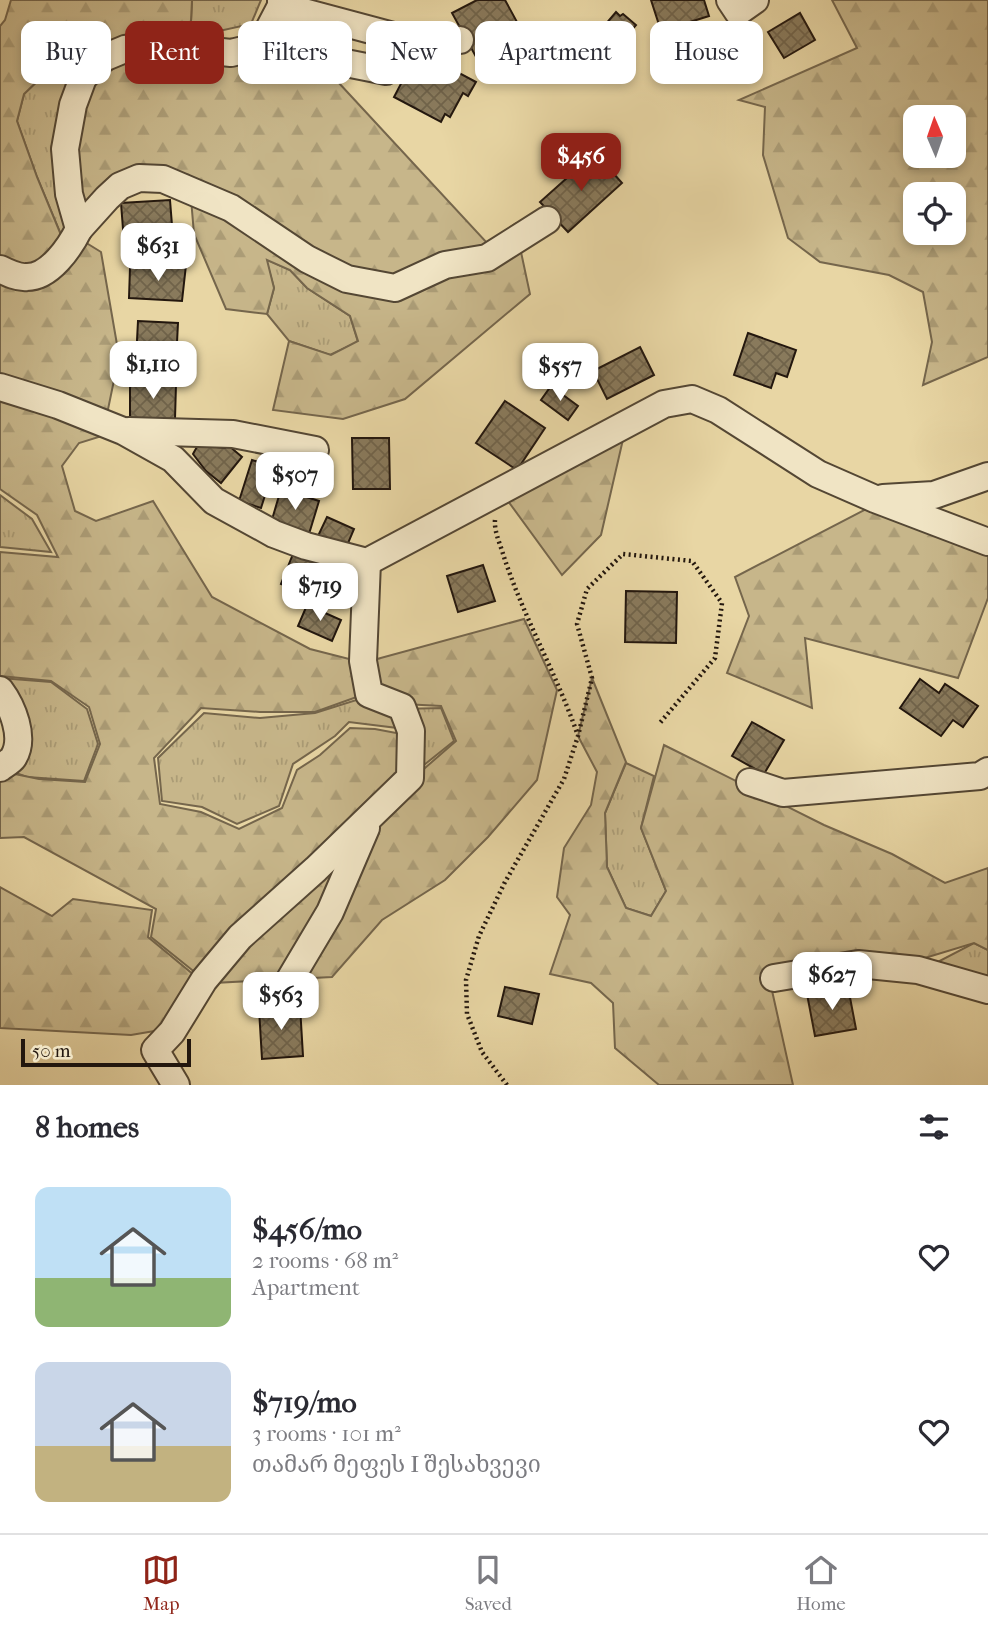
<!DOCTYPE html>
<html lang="en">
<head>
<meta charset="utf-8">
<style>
	:root { --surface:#fff; --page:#f7f7f7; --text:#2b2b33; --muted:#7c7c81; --line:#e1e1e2; --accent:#8f2418 }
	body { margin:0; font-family:"IM FELL French Canon","Noto Serif Georgian",serif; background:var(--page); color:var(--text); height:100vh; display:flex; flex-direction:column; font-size:26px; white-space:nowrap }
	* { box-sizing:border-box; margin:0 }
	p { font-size:23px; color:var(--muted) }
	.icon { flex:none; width:38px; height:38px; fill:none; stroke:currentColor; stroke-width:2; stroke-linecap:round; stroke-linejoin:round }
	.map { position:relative; height:1085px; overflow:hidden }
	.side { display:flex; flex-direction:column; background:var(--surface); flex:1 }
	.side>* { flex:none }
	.top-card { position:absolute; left:21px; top:21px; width:947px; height:63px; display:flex; gap:14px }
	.needle { width:46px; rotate:358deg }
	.fabs { position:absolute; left:903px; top:105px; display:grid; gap:14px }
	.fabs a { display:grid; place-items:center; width:63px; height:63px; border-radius:14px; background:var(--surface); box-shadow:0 4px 10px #0003; font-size:35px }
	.scale { position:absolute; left:21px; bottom:18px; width:170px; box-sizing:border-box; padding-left:7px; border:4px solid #23170e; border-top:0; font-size:19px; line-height:24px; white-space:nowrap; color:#23170e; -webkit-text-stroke:5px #f0e4c4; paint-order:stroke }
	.price { position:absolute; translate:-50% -60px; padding:0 16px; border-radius:14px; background:#fff; color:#222; font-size:23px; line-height:46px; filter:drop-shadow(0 2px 4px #0008) }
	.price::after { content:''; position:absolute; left:50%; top:42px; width:21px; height:16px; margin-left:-10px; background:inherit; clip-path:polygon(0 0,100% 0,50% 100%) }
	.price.active { background:var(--accent); color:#fff }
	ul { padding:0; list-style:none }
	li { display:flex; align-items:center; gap:21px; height:175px; padding:0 35px }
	li span { display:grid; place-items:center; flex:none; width:196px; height:140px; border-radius:14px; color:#555 }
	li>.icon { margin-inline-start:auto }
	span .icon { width:84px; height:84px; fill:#fffc; stroke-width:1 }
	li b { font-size:30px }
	h2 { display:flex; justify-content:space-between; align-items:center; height:84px; padding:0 35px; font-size:30px }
	.tag { padding:0 24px; border-radius:14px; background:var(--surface); box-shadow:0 4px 10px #0003; font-size:24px; line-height:63px }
	.tag.active { background:var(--accent); color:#fff }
	.tabs { display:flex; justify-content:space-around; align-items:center; height:98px; border-top:2px solid var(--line); background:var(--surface); font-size:19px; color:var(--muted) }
	.tabs a { display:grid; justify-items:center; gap:4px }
	.tabs .active { color:var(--accent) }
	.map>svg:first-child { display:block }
</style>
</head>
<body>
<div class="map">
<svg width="988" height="1085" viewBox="0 0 988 1085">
	<defs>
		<pattern id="grass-tufts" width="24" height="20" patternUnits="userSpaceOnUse" patternTransform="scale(1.75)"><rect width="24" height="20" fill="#c7b68a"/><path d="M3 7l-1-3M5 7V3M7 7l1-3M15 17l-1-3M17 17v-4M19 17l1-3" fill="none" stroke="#ab9c76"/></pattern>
		<pattern id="forest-firs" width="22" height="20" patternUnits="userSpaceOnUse" patternTransform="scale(1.75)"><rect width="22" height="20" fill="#c7b68a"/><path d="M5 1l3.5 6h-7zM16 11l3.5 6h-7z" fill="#ab9c76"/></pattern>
		<pattern id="building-cross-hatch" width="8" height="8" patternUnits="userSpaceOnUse" patternTransform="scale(1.75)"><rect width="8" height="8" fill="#897a5c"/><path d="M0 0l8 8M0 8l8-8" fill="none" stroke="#70634a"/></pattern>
	</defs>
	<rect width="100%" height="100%" fill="#e8d6a4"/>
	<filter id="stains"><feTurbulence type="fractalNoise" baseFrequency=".00286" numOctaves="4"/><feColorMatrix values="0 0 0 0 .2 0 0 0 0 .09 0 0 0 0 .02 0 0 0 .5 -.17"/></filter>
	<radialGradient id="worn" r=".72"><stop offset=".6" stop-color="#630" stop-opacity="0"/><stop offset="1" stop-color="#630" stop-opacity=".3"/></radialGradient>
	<g fill="url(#grass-tufts)" stroke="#75664c" stroke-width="2">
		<path d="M192 0H261L251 24 156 45 191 22Z"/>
		<path d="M101 59 83 78 79 229 61 235 37 177 17 121 24 94 49 70Z"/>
		<path d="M266 259 290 270 307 288 350 316 358 342 330 355 289 341 267 314 274 288Z"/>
		<path d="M0 495 32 519 51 552 0 547Z"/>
		<path d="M0 678 51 682 87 709 98 744 84 781 27 777 2 768 15 760Z"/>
		<path d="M369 696 400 709 441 708 454 741 414 773 413 730 349 722 335 736 293 764 279 806 237 824 202 807 162 801 158 758 204 713 260 718 315 713Z"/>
		<path d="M626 763 654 776 641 828 666 891 651 916 626 908 607 867 605 813Z"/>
		<path d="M974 943 988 950V983L928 967Z"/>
	</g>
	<g fill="url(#forest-firs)" stroke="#75664c" stroke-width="2" fill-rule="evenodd">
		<path d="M11 0H192L191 21 156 45 49 70 24 94 17 121 37 177 61 235 75 236 101 252 119 356 106 419 0 384V26L5 20Z"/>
		<path d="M832 0H988V357L923 385 932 342 923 292 889 275 820 262 788 238 763 155 765 107 739 100 857 48ZM915 117H954V156H915ZM915 194H954V233H915Z"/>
		<path d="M179 55 263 66 338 82 487 243 515 224 530 294 405 399 343 419 273 410 289 341 331 355 358 341 350 316 307 288 290 270 267 260 274 288 267 314 226 309 194 234 189 175 145 169 82 209 77 152 88 91 124 59Z"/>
		<path d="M0 391 118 431 79 443 62 466 75 511 96 521 153 501 212 597 310 649 361 662 365 694 315 712H260L201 708 154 758 160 804 201 812 239 829 282 808 297 770 320 755 350 728 375 729 407 735 404 776 202 978 151 937 156 909 24 837 0 838V771L39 779 85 782 100 744 89 707 51 681 0 676V552L58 557 37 515 0 489Z"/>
		<path d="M624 435 601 535 562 575 508 501Z"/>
		<path d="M874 505 988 543V598L958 678 805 638 812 708 727 673 749 616 735 577Z"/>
		<path d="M524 619 557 690 537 780 488 837 445 880 382 920 332 977 212 983 410 781 456 741 441 706 403 704 371 692 366 662Z"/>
		<path d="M592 678 626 762 605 813 607 867 626 908 651 916 666 891 641 828 664 745 824 825 892 854 945 883 988 868V950L974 943 915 961 769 977 793 1085H659L615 1048 613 1003 591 983 550 974 570 915 557 897 564 848 591 805 597 772 578 736Z"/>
		<path d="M0 887 52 916 73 899 152 910 148 937 200 980 166 1029 131 1035 0 1028Z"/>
	</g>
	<g fill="url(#building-cross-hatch)" stroke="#23170e" stroke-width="2">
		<path d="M477 0H505L523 33 489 51 494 59 481 66 452 13Z"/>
		<path d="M651 0H704L709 16 661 31Z"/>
		<path d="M616 12 620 16 623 14 636 25 624 39 632 46 606 74 585 55 591 49 587 46Z"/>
		<path d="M800 13 815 40 784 58 768 32Z"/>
		<path d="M416 55 446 71 448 67 476 82 468 96 463 93 450 117 445 114 441 122 394 97Z"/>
		<path d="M595 153 622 183 568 232 540 202Z"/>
		<path d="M170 200 173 238 124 242 121 203Z"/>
		<path d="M186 265 182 301 129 298 130 268Z"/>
		<path d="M138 321 178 323 176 362 136 360Z"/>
		<path d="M748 333 796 350 787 377 776 373 771 388 734 375Z"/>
		<path d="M640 347 654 375 607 399 593 371Z"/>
		<path d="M130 383 176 384 175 419 130 418Z"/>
		<path d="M551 386 578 406 568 420 541 400Z"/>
		<path d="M505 401 545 428 517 470 476 443Z"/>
		<path d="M352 438H389L390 489H353Z"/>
		<path d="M198 445 225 448 228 445 242 457 221 483 206 471 193 454Z"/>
		<path d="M252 460 274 467 261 508 239 501Z"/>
		<path d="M281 489 319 501 309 534 271 523Z"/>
		<path d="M327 517 354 529 346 548 318 536Z"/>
		<path d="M295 549 349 571 335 606 281 584Z"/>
		<path d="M483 565 495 601 458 612 447 576Z"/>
		<path d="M626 591 677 592 676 643 625 642Z"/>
		<path d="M307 605 341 620 332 641 298 626Z"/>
		<path d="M920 679 939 693 945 684 978 706 963 727 953 720 941 736 900 708Z"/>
		<path d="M752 722 784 740 764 774 732 756Z"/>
		<path d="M505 987 539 994 532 1024 498 1016Z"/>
		<path d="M848 987 856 1029 815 1036 807 994Z"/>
		<path d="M300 1006 303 1056 262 1059 259 1009Z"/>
	</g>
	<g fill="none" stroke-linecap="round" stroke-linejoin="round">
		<g stroke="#544734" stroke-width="30">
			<g id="minor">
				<path d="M730 0 738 12 755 0"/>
				<path d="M281 6 427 45 460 40"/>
				<path d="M260 46 386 71"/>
				<path d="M79 229 107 198 120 186 139 178 163 179 231 208 307 259 347 279 395 288 445 265 487 258 547 220"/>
				<path d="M0 269C8 273 18 278 27 277 50 277 70 247 79 229L69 194 65 149 73 105 83 78 101 59 125 49 156 45 231 53 260 46 281 6V0"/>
				<path d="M0 387 58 405 123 431 173 459 214 501 274 534 306 546 367 562 664 404 692 399 718 410 818 474 875 499 988 542"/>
				<path d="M129 431 233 434 315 450"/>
				<path d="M883 498 934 495 988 476"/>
				<path d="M0 690C12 706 26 738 13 758 11 761 4 765 0 768"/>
				<path d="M750 782 783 793 980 776 988 771"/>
				<path d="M774 978 858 964 918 970 988 990"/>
				<path d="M286 986 330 912 366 828"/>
				<path d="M176 1085 155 1050 172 1032 204 980 240 937 316 869 410 778 411 731 402 707 369 694 363 661 367 562"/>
			</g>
		</g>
		<g stroke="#23170e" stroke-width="4.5" stroke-dasharray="2 3.5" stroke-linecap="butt">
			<path d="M495 520C494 532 501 546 504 557 524 618 556 673 577 733"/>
			<path d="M507 1085 482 1052 467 1014 466 980 479 936 505 882 564 779 578 736 592 678 577 624 587 589 623 554 692 561 722 603 715 658 659 724"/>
		</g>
		<use href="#minor" stroke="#f0e4c4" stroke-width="26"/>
	</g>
	<rect width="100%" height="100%" filter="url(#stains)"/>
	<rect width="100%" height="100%" fill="url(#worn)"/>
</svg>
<div class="fabs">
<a><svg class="needle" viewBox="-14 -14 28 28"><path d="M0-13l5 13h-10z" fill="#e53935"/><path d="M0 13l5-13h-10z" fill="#7c7c81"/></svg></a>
<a><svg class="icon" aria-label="locate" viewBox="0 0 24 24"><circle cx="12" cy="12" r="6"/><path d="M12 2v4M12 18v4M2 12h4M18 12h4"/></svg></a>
</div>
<div class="scale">50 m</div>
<b class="price active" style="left:581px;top:193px">$456</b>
<b class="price" style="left:158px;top:283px">$631</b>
<b class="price" style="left:153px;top:401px">$1,110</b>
<b class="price" style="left:560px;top:403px">$557</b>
<b class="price" style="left:295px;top:512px">$507</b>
<b class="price" style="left:320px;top:623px">$719</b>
<b class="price" style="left:832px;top:1012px">$627</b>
<b class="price" style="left:281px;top:1032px">$563</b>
<div class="top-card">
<a class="tag">Buy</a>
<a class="tag active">Rent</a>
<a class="tag">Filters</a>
<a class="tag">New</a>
<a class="tag">Apartment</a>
<a class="tag">House</a>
</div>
</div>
<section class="side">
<h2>8 homes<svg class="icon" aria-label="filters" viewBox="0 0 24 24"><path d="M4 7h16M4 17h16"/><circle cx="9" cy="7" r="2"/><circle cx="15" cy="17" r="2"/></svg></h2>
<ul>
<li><span style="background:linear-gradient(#bfe0f5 65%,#8fb573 0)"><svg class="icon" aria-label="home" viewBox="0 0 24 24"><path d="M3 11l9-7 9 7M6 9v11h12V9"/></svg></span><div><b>$456/mo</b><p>2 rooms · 68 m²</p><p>Apartment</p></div><svg class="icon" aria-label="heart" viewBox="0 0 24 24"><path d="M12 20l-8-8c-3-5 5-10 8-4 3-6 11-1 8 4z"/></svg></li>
<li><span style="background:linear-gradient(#c9d6e8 60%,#c2b280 0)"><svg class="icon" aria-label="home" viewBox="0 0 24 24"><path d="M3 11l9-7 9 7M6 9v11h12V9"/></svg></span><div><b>$719/mo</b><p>3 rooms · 101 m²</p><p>თამარ მეფეს I შესახვევი</p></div><svg class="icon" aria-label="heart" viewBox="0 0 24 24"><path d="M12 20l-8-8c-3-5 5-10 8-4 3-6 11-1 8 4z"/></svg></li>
</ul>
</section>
<nav class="tabs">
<a class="active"><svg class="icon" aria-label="map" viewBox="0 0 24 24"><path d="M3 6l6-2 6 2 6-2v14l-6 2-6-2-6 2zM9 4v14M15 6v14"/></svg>Map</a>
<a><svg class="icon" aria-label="saved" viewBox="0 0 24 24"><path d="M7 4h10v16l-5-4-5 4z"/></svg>Saved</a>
<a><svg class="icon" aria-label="home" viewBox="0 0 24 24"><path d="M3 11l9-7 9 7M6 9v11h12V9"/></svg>Home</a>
</nav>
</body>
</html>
